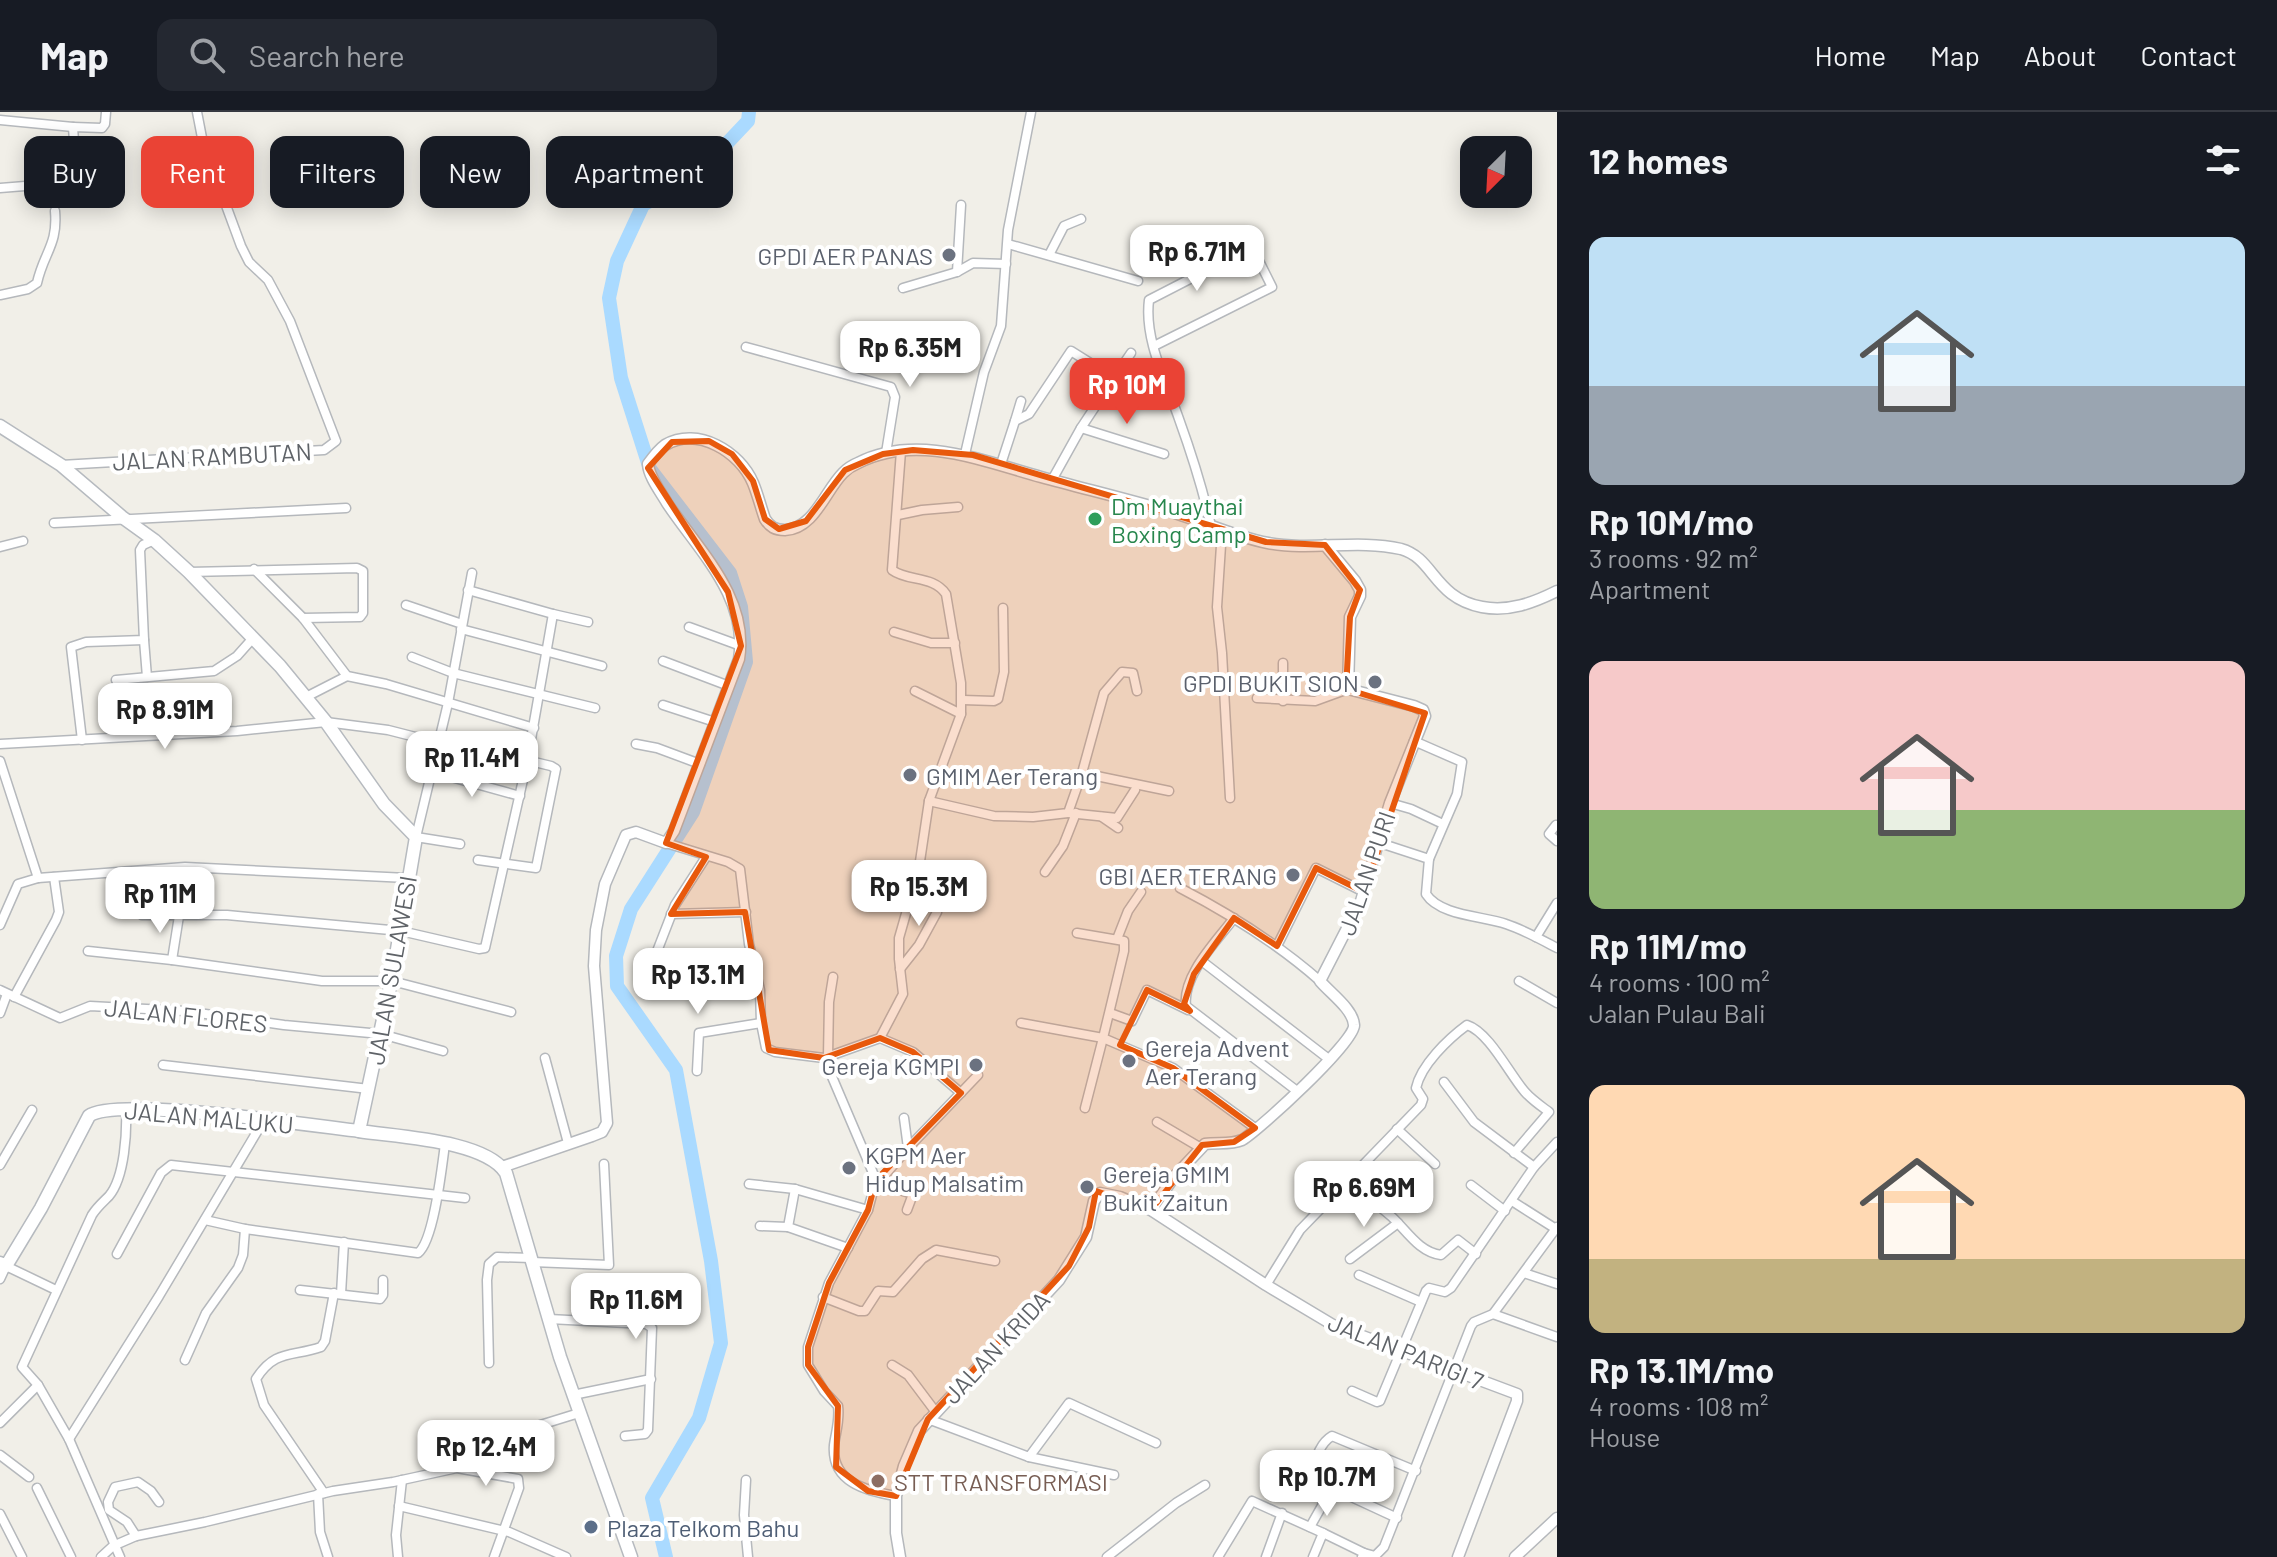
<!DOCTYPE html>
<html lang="en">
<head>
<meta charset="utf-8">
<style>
	:root { --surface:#171b24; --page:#242831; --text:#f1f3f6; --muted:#9ea1a6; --line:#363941; --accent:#ea4335 }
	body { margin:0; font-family:Barlow,sans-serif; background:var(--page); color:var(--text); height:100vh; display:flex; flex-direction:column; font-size:30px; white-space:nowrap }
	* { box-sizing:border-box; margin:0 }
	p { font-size:26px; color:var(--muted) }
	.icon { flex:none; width:44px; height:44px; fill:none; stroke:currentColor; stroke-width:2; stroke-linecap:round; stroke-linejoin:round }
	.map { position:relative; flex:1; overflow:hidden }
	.sheet { display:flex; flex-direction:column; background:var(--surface); width:720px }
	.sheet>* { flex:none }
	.hud { position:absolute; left:24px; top:24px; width:760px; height:72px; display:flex; gap:16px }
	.needle { width:52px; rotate:204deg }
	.fabs { position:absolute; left:1460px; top:24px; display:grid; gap:16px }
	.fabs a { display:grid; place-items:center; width:72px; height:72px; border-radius:16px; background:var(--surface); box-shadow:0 4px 20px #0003; font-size:40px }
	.price { position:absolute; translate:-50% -68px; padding:0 18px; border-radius:16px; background:#fff; color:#222; font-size:26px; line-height:52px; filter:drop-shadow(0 2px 4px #0008) }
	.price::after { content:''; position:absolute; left:50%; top:48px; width:24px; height:18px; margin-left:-12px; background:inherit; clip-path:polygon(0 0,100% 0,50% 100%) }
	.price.selected { background:var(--accent); color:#fff }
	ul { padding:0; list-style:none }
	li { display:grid; align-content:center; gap:16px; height:424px; padding:0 32px }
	li span { display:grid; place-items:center; height:248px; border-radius:16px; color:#555 }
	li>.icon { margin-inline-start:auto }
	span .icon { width:144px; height:144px; fill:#fffc; stroke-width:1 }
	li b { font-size:34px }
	h2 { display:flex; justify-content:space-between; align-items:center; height:96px; padding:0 32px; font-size:34px }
	.chip { padding:0 28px; border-radius:16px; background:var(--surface); box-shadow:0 4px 20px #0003; font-size:28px; line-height:72px }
	.chip.selected { background:var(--accent); color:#fff }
	header { display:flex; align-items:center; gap:48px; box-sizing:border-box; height:112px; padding:0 40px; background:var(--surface); border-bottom:2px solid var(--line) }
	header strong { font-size:38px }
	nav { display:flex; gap:44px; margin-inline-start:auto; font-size:28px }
	.search { width:560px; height:72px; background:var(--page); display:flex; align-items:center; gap:20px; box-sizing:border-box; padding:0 28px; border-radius:16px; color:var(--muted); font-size:30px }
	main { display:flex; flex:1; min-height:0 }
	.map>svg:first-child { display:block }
</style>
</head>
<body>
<header>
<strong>Map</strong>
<div class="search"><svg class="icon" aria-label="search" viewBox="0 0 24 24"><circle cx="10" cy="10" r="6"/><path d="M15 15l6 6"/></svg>Search here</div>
<nav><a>Home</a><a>Map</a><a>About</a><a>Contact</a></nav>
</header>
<main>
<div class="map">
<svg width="1557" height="1445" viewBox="0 0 1557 1445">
	<rect width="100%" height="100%" fill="#f1efe8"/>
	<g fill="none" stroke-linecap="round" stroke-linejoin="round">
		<path stroke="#aadaff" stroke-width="14" d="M666 1445 652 1386 699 1306 721 1231 711 1149 676 958 617 874 616 844 631 797 693 700 746 550 741 495 730 461 650 357 621 266 609 186 617 149 643 93 698 62 748 9 749 0"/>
		<g stroke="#b5b8bc" stroke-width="11">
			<g id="minor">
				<path d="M0 8 73 15"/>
				<path d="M0 76 62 71C79 59 74 34 73 15L102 16 105 12 106 0"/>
				<path d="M1008 132 1138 169"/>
				<path d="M1049 143 1064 114 1081 107"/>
				<path d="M957 160 961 93"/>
				<path d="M903 176 957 160 973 151 1006 152"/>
				<path d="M0 183 28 177 37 171C44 140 58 133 55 99"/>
				<path d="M1154 234 1272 175 1252 135 1149 188C1144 228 1166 269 1179 307 1192 343 1203 378 1211 414"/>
				<path d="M746 235 891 275 895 285 886 341"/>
				<path d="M1114 266 1131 241"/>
				<path d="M1015 309 1021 289"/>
				<path d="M1081 316 1164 342"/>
				<path d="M965 342 984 260 1001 214 1008 118 1031 0"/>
				<path d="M1001 352 1015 309 1029 302 1071 239 1114 266 1081 316 1052 368"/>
				<path d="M61 353 324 338 336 329 290 209 268 168 249 150 241 134 203 31 197 0"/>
				<path d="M898 403 922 398 958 395"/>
				<path d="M54 411 346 396"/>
				<path d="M1222 418 1217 495 1222 541 1230 686"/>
				<path d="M0 435 23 429"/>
				<path d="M254 457 303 506 347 564 386 572 534 616"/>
				<path d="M189 460 357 456 363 459V501L360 505 303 506"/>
				<path d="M468 478 553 502"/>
				<path d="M406 493 462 512"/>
				<path d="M689 515 741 534"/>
				<path d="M461 517 602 554"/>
				<path d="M894 520 931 531H955"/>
				<path d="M144 528 147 565"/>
				<path d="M412 545 453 561 595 596"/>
				<path d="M663 549 729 574"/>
				<path d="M1283 551V589"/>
				<path d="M116 568 214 559 237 544 254 525"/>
				<path d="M915 579 961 602"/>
				<path d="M306 585 347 564"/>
				<path d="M1257 586 1315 589 1348 577"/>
				<path d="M963 588 994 589 998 587 1004 560 1003 496"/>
				<path d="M663 593 715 610"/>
				<path d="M440 627 551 654 556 657 536 756 478 748"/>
				<path d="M82 628 71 535 86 530 144 528 140 438 143 433 154 428"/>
				<path d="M1414 629 1462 650 1457 682 1429 747"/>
				<path d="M0 632 237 619 326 610 388 618 439 631"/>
				<path d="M636 632 657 636 700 652"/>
				<path d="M0 649 38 766"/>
				<path d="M433 660 520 684"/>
				<path d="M1082 661 1104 581 1122 560 1133 561 1137 579"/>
				<path d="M929 689 994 704 1033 705 1068 701 1082 661 1169 679"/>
				<path d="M1390 691 1411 697 1443 712"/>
				<path d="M1068 701 1117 706 1135 678"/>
				<path d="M1102 705 1118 716"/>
				<path d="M1556 713 1549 722 1557 729"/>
				<path d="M666 731 728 750 740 757 749 832 760 878 761 911 766 936 775 940 824 946"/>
				<path d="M1380 731 1429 747 1426 782C1440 804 1484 804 1506 812 1524 818 1540 827 1557 836"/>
				<path d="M460 732 416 725 448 591 472 461"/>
				<path d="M1045 760 1063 734 1076 701"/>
				<path d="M1180 776C1230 802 1278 832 1320 869"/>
				<path d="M671 802 746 800"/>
				<path d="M142 803H227L401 819 479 837 485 836 527 650 553 502 588 510"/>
				<path d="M1234 806C1217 829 1182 863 1186 894L1297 979"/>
				<path d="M0 813 18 772 38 766 185 755 407 766"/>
				<path d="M1077 821 1124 829V839L1103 926 1173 956 1255 1016"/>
				<path d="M1536 825 1557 791"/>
				<path d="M1117 827 1128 799 1141 780"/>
				<path d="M1277 834 1316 756 1364 780"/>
				<path d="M88 839 172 848 322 869H392L511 900"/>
				<path d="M172 848 179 804"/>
				<path d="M1203 850 1330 948"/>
				<path d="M900 857 919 833 937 800"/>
				<path d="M649 860 675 793 706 745"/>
				<path d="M679 860 708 865 755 862"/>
				<path d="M1519 869 1557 891"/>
				<path d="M0 878 60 906 90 894 184 899 284 913 381 922 443 939"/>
				<path d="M14 885 56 808 59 800 54 765"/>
				<path d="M0 901 7 882"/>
				<path d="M1110 901 1132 909 1147 878 1188 898"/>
				<path d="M1021 911 1103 926 1085 996"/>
				<path d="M880 926 913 940 961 981"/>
				<path d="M828 945 829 890 833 865"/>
				<path d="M545 946 568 1031"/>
				<path d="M163 953 369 977"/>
				<path d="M697 959 699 921 761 911"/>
				<path d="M1157 1010 1201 1036"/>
				<path d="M1397 1017 1435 1052"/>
				<path d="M908 1036 978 963"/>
				<path d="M0 1053 32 998"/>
				<path d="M1534 1055 1557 1030"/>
				<path d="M876 1068 824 946 880 926 903 882 899 847V826L919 756 929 689 961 602V571L946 482C933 463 908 470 892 458L901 339"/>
				<path d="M1348 1068C1363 1081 1378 1093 1392 1105 1407 1119 1419 1140 1441 1143L1458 1128 1476 1142"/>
				<path d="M876 1071 913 1082 907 1098"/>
				<path d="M749 1072 795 1077"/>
				<path d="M1471 1073 1505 1099"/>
				<path d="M1512 1089 1556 1117"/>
				<path d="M205 1108 245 1117 418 1141C434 1129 442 1054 445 1032"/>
				<path d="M760 1114 788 1115"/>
				<path d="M848 1136 788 1115 795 1077 868 1098"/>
				<path d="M117 1142 161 1061 171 1053 465 1086"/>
				<path d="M1350 1147 1398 1111"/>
				<path d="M532 1150 609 1153 604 1052"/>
				<path d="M1524 1161 1557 1172"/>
				<path d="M1359 1163 1421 1190"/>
				<path d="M0 1167 6 1154 56 1178"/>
				<path d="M1266 1173 1300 1118 1421 993 1423 987 1416 976C1421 953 1448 927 1467 913 1489 920 1510 963 1525 980 1532 988 1541 994 1549 1000L1514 1041"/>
				<path d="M300 1178 380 1187 383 1183V1168"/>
				<path d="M341 1182 344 1130"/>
				<path d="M823 1185 859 1199H865L878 1179 893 1180 922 1147 936 1138 995 1149"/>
				<path d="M1493 1202 1557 1225"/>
				<path d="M549 1207 646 1212 652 1216 648 1318 645 1322 625 1324"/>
				<path d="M185 1248 206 1201 238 1156 243 1143 245 1117"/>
				<path d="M489 1251 487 1168 489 1152 497 1145 531 1146"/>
				<path d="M892 1253 908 1263 935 1299"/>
				<path d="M1352 1279 1377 1290 1380 1289 1426 1179 1429 1176 1445 1180 1451 1176 1534 1055 1474 1010 1444 970"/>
				<path d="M573 1283 651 1267"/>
				<path d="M928 1307 1029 1345 1069 1291 1156 1331"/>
				<path d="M0 1311 38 1273"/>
				<path d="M524 1318 579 1301"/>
				<path d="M69 1327 159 1184 264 1008"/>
				<path d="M0 1343 29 1365"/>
				<path d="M1029 1345 1114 1363"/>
				<path d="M746 1368 744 1403 748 1445"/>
				<path d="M37 1376 71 1445"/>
				<path d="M324 1381 264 1293 256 1267C275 1237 292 1245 321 1235L325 1229 334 1181"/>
				<path d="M318 1382 320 1420 328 1445"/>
				<path d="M896 1384C866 1379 831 1370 834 1333 836 1319 840 1308 838 1294L824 1279 808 1253V1235L829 1171 868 1098 876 1068 884 1064 908 1036 904 1006"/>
				<path d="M399 1394 509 1420 566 1445"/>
				<path d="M0 1402 22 1445"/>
				<path d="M1397 1406 1317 1369 1312 1359C1316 1346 1320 1331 1332 1324L1416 1359"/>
				<path d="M1310 1415 1332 1376"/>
				<path d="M136 1424 127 1410 109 1398 108 1390 115 1375 138 1370 151 1379 159 1390"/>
				<path d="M101 1445 113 1434 136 1424 205 1410 333 1379 393 1370 457 1356 518 1367 519 1376 494 1445"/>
				<path d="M120 1445 69 1327 38 1273 22 1255 92 1103C97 1095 103 1090 109 1084 125 1065 127 1019 126 996"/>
				<path d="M398 1445 396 1423 402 1368"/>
				<path d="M1107 1445 1176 1391 1205 1373"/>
				<path d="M1218 1445 1252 1389 1323 1421"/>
				<path d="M1266 1445 1282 1401"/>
				<path d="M1313 1445 1323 1421 1364 1441"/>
				<path d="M1362 1445 1364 1441 1375 1444 1384 1435 1471 1214 1474 1210 1493 1202 1557 1115"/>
			</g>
		</g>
		<g stroke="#b5b8bc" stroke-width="13">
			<g id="tertiary">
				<path d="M502 1055 592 1024 602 1020 607 1011 594 854 596 818 605 772 626 723 636 720 666 731 674 719 739 547C749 485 698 438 667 391 660 379 649 365 648 352 653 345 658 338 665 333 698 314 740 340 753 371 758 383 761 396 765 407 770 415 775 418 785 418 814 417 825 379 843 361 847 357 853 353 858 351 916 321 983 349 1041 365 1085 377 1131 388 1175 401 1206 411 1236 425 1268 431 1312 439 1357 427 1401 437 1434 446 1434 486 1482 495 1509 500 1533 491 1557 479"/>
				<path d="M1151 1098 1174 1065 1205 1032C1216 1030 1231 1033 1242 1028 1259 1018 1356 929 1354 913 1353 897 1330 881 1320 869L1361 789 1390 691 1425 604 1423 598 1414 594 1348 577 1350 505 1360 484V478L1355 469 1325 433"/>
				<path d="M900 1445 896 1421V1384L904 1354 919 1319 1059 1168 1086 1125 1094 1089 1100 1081 1120 1085 1151 1098 1266 1173 1333 1213 1517 1282V1289L1458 1445"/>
				<path d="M1515 1445 1557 1406"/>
			</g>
		</g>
		<g stroke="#b6babf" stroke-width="15">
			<g id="secondary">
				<path d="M0 314 61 353 122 405 154 428 189 460 280 554 326 610 384 692 416 725 393 861 359 1019C397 1025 485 1028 506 1061L560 1245 631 1445"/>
				<path d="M0 1151 6 1154 41 1096 89 1004C115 984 316 1014 359 1019"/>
			</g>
		</g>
		<use href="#minor" stroke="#fff" stroke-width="8"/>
		<use href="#tertiary" stroke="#fff" stroke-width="10"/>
		<use href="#secondary" stroke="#fff" stroke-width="12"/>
	</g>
	<path fill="#e8590c" fill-opacity="0.2" stroke="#e8590c" stroke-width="6" stroke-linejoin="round" d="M709 329 732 342 753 369 765 407 779 417 806 409 845 358 883 342 913 338 973 343 1266 430 1325 433 1360 478 1350 505 1346 577 1425 601 1364 780 1316 756 1277 834 1234 806 1194 862 1184 892 1190 899 1147 878 1120 933 1173 956 1255 1016 1234 1030 1202 1033 1151 1098 1096 1079 1089 1115 1069 1154 928 1307 896 1384 868 1379 836 1355 838 1294 808 1253V1235L829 1171 868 1098 876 1068 961 981 913 940 880 926 824 946 769 938 745 800 671 802 706 745 666 731 741 534 728 480 648 356 672 330Z"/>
	<g fill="#6b7280" stroke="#fff" stroke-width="3">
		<circle cx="949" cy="143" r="8"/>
		<circle cx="1375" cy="570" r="8"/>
		<circle cx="910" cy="663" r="8"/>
		<circle cx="1293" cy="763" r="8"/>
		<circle cx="1129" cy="949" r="8"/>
		<circle cx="976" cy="953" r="8"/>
		<circle cx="849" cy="1056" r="8"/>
		<circle cx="1087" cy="1075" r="8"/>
	</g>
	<circle fill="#2e9e5b" stroke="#fff" stroke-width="3" cx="1095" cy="407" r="8"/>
	<circle fill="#8d6e63" stroke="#fff" stroke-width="3" cx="878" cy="1369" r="8"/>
	<circle fill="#5c6f8a" stroke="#fff" stroke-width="3" cx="591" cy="1415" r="8"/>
	<g text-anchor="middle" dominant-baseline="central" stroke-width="8" stroke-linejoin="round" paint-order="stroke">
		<g font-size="24" fill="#5b616d" stroke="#fff" text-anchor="end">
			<text x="933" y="143">GPDI AER PANAS</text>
			<text x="1359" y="570">GPDI BUKIT SION</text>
			<text x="926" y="663" text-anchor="start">GMIM Aer Terang</text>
			<text x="1277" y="763">GBI AER TERANG</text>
			<text x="1145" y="935" text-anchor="start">Gereja Advent<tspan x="1145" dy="28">Aer Terang</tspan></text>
			<text x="960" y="953">Gereja KGMPI</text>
			<text x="865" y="1042" text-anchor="start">KGPM Aer<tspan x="865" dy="28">Hidup Malsatim</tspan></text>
			<text x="1103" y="1061" text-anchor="start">Gereja GMIM<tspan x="1103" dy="28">Bukit Zaitun</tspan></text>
		</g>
		<g font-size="24" fill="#5f6368" stroke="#fff">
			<text transform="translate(212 344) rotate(-3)">JALAN RAMBUTAN</text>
			<text transform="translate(1366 761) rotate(-71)">JALAN PURI</text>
			<text transform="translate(391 858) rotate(-80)">JALAN SULAWESI</text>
			<text transform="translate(186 903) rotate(6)">JALAN FLORES</text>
			<text transform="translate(209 1005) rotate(5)">JALAN MALUKU</text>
			<text transform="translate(996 1235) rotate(-47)">JALAN KRIDA</text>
			<text transform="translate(1406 1239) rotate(22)">JALAN PARIGI 7</text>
		</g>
		<g font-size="24" fill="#27864d" stroke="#fff" text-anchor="start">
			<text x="1111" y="393">Dm Muaythai<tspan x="1111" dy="28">Boxing Camp</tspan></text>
		</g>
		<g font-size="24" fill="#785e54" stroke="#fff" text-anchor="start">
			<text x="894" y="1369">STT TRANSFORMASI</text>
		</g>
		<g font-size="24" fill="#4e5e75" stroke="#fff" text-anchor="start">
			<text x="607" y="1415">Plaza Telkom Bahu</text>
		</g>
	</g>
</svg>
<div class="fabs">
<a><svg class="needle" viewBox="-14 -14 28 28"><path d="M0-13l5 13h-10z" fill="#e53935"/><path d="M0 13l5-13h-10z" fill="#9ea1a6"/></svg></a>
</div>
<b class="price" style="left:1197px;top:181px">Rp 6.71M</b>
<b class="price" style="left:910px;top:277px">Rp 6.35M</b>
<b class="price selected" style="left:1127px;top:314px">Rp 10M</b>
<b class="price" style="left:165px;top:639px">Rp 8.91M</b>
<b class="price" style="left:472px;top:687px">Rp 11.4M</b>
<b class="price" style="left:919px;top:816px">Rp 15.3M</b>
<b class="price" style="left:160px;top:823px">Rp 11M</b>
<b class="price" style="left:698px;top:904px">Rp 13.1M</b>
<b class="price" style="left:1364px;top:1117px">Rp 6.69M</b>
<b class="price" style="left:636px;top:1229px">Rp 11.6M</b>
<b class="price" style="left:486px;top:1376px">Rp 12.4M</b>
<b class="price" style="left:1327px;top:1406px">Rp 10.7M</b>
<div class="hud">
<a class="chip">Buy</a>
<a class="chip selected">Rent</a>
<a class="chip">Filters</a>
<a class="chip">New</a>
<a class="chip">Apartment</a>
</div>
</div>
<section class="sheet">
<h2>12 homes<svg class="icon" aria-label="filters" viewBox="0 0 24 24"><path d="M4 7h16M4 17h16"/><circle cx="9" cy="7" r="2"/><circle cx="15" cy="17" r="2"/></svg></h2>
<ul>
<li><span style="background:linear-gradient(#bfe0f5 60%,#9aa5b1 0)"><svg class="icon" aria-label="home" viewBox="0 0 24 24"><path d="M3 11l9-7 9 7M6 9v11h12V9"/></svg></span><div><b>Rp 10M/mo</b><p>3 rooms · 92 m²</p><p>Apartment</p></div></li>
<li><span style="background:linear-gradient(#f6c9c9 60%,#8fb573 0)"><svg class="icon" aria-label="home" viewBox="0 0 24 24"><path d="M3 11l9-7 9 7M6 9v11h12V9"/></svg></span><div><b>Rp 11M/mo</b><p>4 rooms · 100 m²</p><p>Jalan Pulau Bali</p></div></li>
<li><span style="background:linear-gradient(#ffd9b3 70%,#c2b280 0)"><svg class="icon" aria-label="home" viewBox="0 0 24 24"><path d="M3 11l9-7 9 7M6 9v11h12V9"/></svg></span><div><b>Rp 13.1M/mo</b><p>4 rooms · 108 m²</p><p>House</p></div></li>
</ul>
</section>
</main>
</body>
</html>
